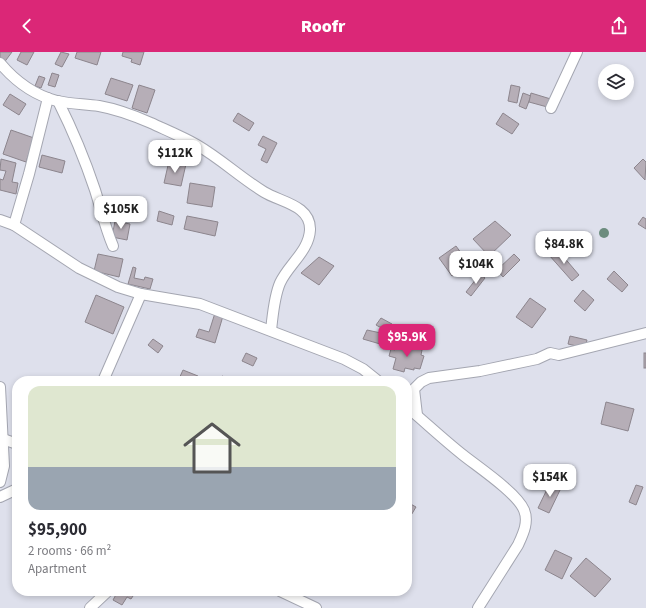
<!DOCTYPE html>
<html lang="en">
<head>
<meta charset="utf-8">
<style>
	:root { --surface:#fff; --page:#f2f2f3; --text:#2b2b33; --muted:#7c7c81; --line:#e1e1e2; --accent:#db2777 }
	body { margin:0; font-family:"Source Sans 3",sans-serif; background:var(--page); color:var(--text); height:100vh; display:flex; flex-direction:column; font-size:15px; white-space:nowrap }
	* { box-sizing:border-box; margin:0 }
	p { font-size:13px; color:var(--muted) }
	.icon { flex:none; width:22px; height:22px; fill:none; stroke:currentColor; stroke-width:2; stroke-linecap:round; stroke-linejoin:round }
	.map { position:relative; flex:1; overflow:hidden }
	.side { position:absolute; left:12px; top:324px; width:400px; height:220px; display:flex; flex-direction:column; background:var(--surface); border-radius:16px; box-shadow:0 2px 6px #0003 }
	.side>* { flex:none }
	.buttons { position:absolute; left:598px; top:12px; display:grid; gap:8px }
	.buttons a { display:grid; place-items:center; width:36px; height:36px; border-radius:50%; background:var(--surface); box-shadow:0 2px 6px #0003; font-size:20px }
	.price { position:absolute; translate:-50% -34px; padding:0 9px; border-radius:8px; background:#fff; color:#222; font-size:13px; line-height:26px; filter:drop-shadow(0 1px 2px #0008) }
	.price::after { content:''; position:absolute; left:50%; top:24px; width:12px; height:9px; margin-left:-6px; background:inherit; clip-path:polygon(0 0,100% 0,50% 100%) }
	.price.selected { background:var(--accent); color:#fff }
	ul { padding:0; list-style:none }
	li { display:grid; align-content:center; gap:8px; height:212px; padding:0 16px }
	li+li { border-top:1px solid var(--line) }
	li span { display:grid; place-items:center; height:124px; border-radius:12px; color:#555 }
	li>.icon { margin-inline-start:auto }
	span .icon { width:72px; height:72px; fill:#fffc; stroke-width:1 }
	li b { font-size:17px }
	header { display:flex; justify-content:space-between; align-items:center; height:52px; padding:0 16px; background:var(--accent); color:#fff; font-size:18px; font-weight:800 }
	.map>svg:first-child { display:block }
</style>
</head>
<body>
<header><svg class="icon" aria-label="back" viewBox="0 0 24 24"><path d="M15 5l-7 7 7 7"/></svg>Roofr<svg class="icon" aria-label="share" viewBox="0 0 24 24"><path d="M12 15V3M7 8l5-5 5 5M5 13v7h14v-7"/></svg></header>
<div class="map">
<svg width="646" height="556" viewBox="0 0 646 556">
	<rect width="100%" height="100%" fill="#dee0ec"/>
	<g fill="#b6aeb7" stroke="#8c858d">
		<path d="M0 0H12L3 12 0 10Z"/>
		<path d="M21 0H34L27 13 17 8Z"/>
		<path d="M61 0 69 2 62 15 55 12Z"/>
		<path d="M77 0H101L97 13 75 6Z"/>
		<path d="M123 0H144L140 13 131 10 132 7 122 4Z"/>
		<path d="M52 21 59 23 55 35 48 33Z"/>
		<path d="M39 24 45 26 41 36 35 34Z"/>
		<path d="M111 26 133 33 127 49 105 42Z"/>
		<path d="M139 33 155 38 147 61 132 56Z"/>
		<path d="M511 33 520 35 517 51 508 49Z"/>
		<path d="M523 41 531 44 526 57 519 54Z"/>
		<path d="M531 41 554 48 551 56 529 50Z"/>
		<path d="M10 42 26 52 19 63 3 53Z"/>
		<path d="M238 61 254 71 249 79 233 69Z"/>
		<path d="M503 61 519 72 512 82 496 72Z"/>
		<path d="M11 78 34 86 26 110 3 102Z"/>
		<path d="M263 84 277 91 267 111 261 108 266 97 258 93Z"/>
		<path d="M42 103 65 109 62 121 39 115Z"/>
		<path d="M1 107 16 111 12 130 18 131 16 142 0 138V127L3 128 6 119 0 118Z"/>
		<path d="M643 107 646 110 645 128 634 116Z"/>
		<path d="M169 109 186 112 181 134 164 131Z"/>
		<path d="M190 131 215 135 212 155 187 151Z"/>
		<path d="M159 159 174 164 172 173 157 169Z"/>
		<path d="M187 164 218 170 215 184 184 177Z"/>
		<path d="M643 165 646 167V177L638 172Z"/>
		<path d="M115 169 130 172 127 188 112 185Z"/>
		<path d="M495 169 511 183 489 204 473 187Z"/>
		<path d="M456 194 469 212 452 224 439 206Z"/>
		<path d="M557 197 579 223 572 229 549 203Z"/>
		<path d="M98 202 123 207 119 225 94 219Z"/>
		<path d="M514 202 520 208 503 225 497 218Z"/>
		<path d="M319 205 334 214 319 233 301 221Z"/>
		<path d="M133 215 136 216 134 226 144 228 145 225 153 227 150 237 128 232Z"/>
		<path d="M614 219 628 233 622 240 607 227Z"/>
		<path d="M480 222 485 226 471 244 466 240Z"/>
		<path d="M583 238 594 248 585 259 574 249Z"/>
		<path d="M96 243 124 255 113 282 85 270Z"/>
		<path d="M530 246 546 257 532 276 516 265Z"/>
		<path d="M215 261 223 264 215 291 196 285 199 277 209 280Z"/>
		<path d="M381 266 392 272 387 279 376 273Z"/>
		<path d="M367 278 390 283 387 294 363 287Z"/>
		<path d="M570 284 587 288 585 296 568 292Z"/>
		<path d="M153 287 163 294 158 301 148 293Z"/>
		<path d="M399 291 422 298 421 303 424 304 420 317 414 316V318L405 316 404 320 393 317 396 306 389 304 391 297 395 298 396 293H399Z"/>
		<path d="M246 301 257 306 253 314 242 309Z"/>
		<rect x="644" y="301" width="2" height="15"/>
		<path d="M183 318 198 324 196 329H178Z"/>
		<path d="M222 324 236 329H220Z"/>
		<path d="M606 350 634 357 628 379 601 372Z"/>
		<path d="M550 431 561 436 549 461 538 456Z"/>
		<path d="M636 433 643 435 636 453 629 450Z"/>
		<path d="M407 450 416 455 407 470Z"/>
		<path d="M555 498 572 506 562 527 545 518Z"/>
		<path d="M586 506 611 527 595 545 570 524Z"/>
		<path d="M118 539H131L135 541 131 547 127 545 122 553 113 548Z"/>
	</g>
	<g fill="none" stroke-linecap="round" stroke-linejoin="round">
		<g stroke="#a4a6b1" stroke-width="12">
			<g id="minor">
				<path d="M0 11C15 29 34 43 57 49 71 52 85 52 99 54 116 57 135 64 151 71 166 78 183 85 197 93 221 107 241 126 264 140 280 150 311 153 310 178 309 199 288 213 280 231 274 245 273 262 271 278"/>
				<path d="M58 49C72 77 85 108 95 138 101 157 105 175 113 194"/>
				<path d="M551 56 577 0"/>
				<path d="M0 168 14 173 79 216 118 235 141 242 200 252 344 307 363 317 378 329"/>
				<path d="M14 173 29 122 48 46"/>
				<path d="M103 329 141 242"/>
				<path d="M0 335 4 414 0 430"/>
				<path d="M407 355C426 371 444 388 463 403 478 415 517 441 524 458 529 470 523 482 518 493L478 556"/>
				<path d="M417 363 414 337 421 330 429 326 480 319 537 307 550 301 559 303 646 281"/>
				<path d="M3 387 17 392"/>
				<path d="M0 445 17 437"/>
				<path d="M280 539 316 556"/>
				<path d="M90 556 108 539"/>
			</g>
		</g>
		<use href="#minor" stroke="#fff" stroke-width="10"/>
	</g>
	<circle fill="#6c8c7e" cx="604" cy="181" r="5"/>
</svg>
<div class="buttons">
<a><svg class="icon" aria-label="layers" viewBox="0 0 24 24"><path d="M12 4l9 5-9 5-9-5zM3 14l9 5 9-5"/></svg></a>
</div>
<b class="price" style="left:175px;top:122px">$112K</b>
<b class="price" style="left:121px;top:178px">$105K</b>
<b class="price" style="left:564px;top:213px">$84.8K</b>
<b class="price" style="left:476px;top:233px">$104K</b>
<b class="price selected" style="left:407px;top:306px">$95.9K</b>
<b class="price" style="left:550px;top:446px">$154K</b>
<section class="side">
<ul>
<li><span style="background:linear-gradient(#dfe7d0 65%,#9aa5b1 0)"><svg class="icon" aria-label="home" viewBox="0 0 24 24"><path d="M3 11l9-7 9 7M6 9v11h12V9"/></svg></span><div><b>$95,900</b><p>2 rooms · 66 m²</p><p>Apartment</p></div></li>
</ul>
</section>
</div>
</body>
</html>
